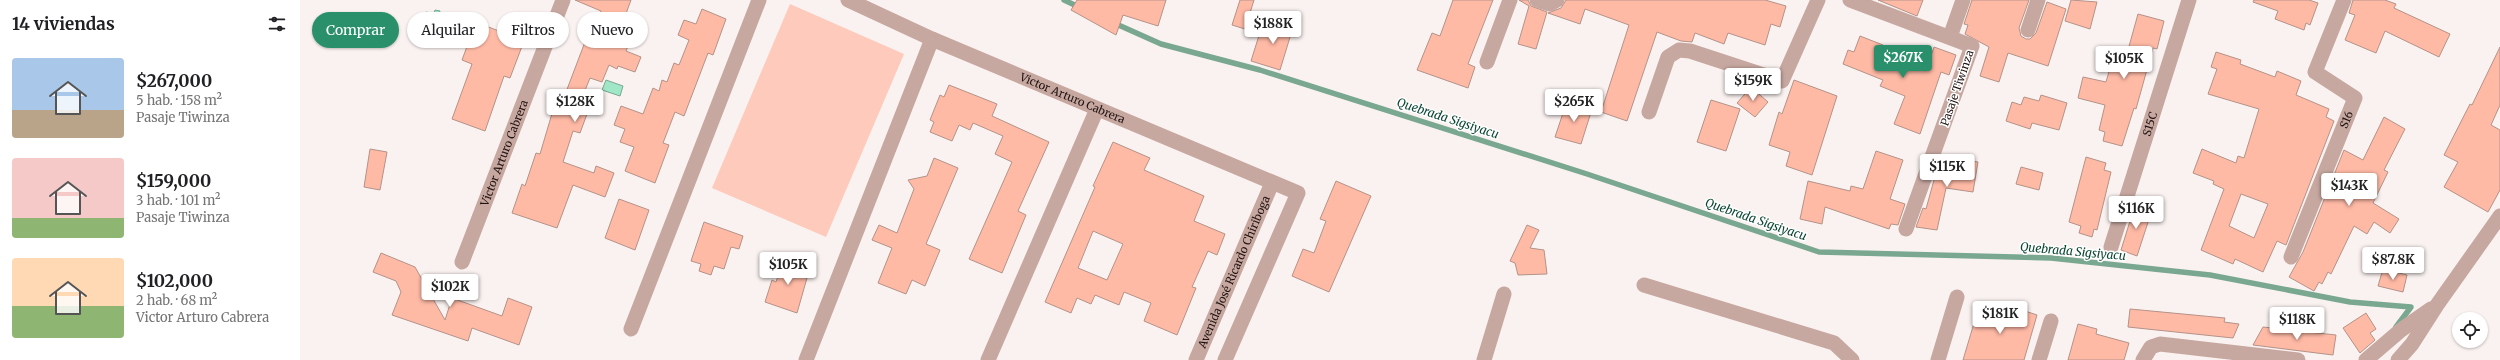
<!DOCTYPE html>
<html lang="es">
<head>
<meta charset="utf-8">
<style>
	:root { --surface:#fff; --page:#f2f2f2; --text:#202124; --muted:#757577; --accent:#2a906c }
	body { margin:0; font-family:Merriweather,serif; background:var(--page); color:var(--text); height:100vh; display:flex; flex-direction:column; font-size:15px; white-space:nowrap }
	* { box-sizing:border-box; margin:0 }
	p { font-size:13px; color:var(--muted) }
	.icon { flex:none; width:22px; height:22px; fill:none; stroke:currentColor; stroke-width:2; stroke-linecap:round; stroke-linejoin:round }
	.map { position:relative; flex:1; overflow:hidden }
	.drawer { display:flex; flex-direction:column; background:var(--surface); width:300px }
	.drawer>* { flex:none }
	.hud { position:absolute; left:12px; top:12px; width:380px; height:36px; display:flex; gap:8px }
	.fabs { position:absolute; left:2152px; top:312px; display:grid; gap:8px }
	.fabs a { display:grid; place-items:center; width:36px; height:36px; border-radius:50%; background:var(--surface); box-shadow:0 1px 3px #0004; font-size:20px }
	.price { position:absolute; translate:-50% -34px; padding:0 9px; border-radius:4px; background:#fff; color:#222; font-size:13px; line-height:26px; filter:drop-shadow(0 1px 2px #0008) }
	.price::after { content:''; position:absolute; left:50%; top:24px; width:12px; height:9px; margin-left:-6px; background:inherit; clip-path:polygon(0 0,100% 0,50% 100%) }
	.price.current { background:var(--accent); color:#fff }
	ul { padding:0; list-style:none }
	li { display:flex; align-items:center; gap:12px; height:100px; padding:0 12px }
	li span { display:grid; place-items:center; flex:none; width:112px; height:80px; border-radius:4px; color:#555 }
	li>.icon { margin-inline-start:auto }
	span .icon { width:48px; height:48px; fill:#fffc; stroke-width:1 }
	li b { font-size:17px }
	h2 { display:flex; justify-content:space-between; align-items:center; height:48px; padding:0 12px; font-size:17px }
	.chip { padding:0 14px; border-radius:18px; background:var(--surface); box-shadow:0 1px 3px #0004; font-size:14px; line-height:36px }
	.chip.current { background:var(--accent); color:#fff }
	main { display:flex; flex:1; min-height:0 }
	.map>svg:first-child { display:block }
</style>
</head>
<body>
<main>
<section class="drawer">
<h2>14 viviendas<svg class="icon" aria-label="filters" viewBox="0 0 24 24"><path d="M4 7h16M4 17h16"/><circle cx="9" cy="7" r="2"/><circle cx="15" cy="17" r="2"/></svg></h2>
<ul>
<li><span style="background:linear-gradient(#a9c7e8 65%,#b9a48a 0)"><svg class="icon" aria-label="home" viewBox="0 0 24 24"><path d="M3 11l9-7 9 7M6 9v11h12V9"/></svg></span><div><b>$267,000</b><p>5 hab. · 158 m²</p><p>Pasaje Tiwinza</p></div></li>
<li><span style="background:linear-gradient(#f6c9c9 75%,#8fb573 0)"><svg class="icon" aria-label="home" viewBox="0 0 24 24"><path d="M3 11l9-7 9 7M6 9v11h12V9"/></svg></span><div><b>$159,000</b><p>3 hab. · 101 m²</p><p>Pasaje Tiwinza</p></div></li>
<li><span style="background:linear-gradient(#ffd9b3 60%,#8fb573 0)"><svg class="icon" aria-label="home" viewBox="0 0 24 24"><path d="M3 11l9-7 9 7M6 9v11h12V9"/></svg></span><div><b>$102,000</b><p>2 hab. · 68 m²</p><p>Victor Arturo Cabrera</p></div></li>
</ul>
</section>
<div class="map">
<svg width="2200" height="360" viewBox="0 0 2200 360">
	<rect width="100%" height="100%" fill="#faf2f0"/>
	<path fill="#fecabb" d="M490 4 604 54 526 237 412 188Z"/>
	<g fill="#9fe7c7" stroke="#79a790">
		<path d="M135 10 140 11 133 40 120 37 126 12 134 14Z"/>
		<path d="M306 80 323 86 320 96 302 90Z"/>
	</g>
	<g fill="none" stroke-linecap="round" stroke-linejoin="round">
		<g stroke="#79a790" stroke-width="5.5">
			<path d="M764 0 781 8"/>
			<path d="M814 23 861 44 960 70 1287 174 1519 252 1751 258 1910 275 2050 302 2111 307 2096 327"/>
		</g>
	</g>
	<g fill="#ffbaa6" stroke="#b49288" fill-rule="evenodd">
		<path d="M275 0H331L316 41 328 46 326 51 341 57 335 72 318 66 317 69 309 65 302 82 290 78 280 103 290 106 280 133 273 131 263 162 294 173 296 166 314 173 305 197 273 185 257 228 212 213 222 184 225 186 236 153 240 154 259 90 266 92 285 42 289 43 301 11Z"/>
		<path d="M777 0H866L858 26 823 15 816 35 771 10Z"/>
		<path d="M940 0H954L945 29 932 25Z"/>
		<path d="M1153 0H1193L1168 64 1175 67 1168 88 1117 70 1132 33 1140 36Z"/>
		<path d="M1219 0H1228L1231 6 1247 12 1236 49 1218 44 1229 6Z"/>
		<path d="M1266 0H1465L1486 6 1480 27 1471 24 1465 45 1428 33 1424 44 1395 33 1392 42 1381 41 1357 32 1327 121 1301 112 1329 25 1285 9 1280 24 1248 13 1261 8Z"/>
		<path d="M1578 0H1623L1617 16Z"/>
		<path d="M1672 0H1729L1719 28 1721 36 1726 39H1730L1736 33 1747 2 1766 9 1748 66 1708 53 1699 82 1680 76 1689 47 1665 34 1668 25 1664 24Z"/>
		<path d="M1771 0 1797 2 1790 29 1765 21Z"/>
		<path d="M1954 0H2009L2018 3 2010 25 2006 23 2004 30 1975 19 1978 11 1953 2Z"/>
		<path d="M2053 0H2085L2096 4 2094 8 2150 34 2139 57 2085 31 2076 53 2045 40 2055 15 2049 13Z"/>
		<path d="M402 9 426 19 413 55 408 53 384 116 375 112 363 143 369 145 355 183 325 171 334 147 320 142 325 129 314 125 321 106 343 114 353 88 359 91 362 80 367 82 374 63 379 65 389 40 378 35 384 20 396 24Z"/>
		<path d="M1838 14 1864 21 1857 49 1853 48 1836 109 1834 108 1822 146 1803 141 1805 132 1799 130 1805 105 1778 98 1783 77 1806 82 1816 47 1828 50Z"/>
		<path d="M977 19 994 24 980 70 951 61 961 29 973 32Z"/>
		<path d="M176 22 224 41 210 78 204 76 185 131 152 119 172 64 162 60Z"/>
		<path d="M1560 36 1583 45 1579 53 1626 71 1634 47 1656 55 1649 75 1641 72 1620 134 1594 124 1605 96 1580 86 1583 80 1543 64 1548 50 1554 52Z"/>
		<path d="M2200 47V105L2191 125 2200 130V190L2188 212 2144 187 2158 162 2144 155 2170 104 2172 105Z"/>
		<path d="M1916 52 1941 60 1940 64 1975 77 1977 71 2001 81 1996 95 2029 109 2026 117 2034 121 1986 245 1977 241 1963 272 1935 259 1933 264 1901 250 1924 189 1913 184 1914 181 1893 173 1902 149 1936 163 1938 156 1944 158 1959 109 1908 94 1917 69 1911 67ZM1941 194 1968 204 1954 238 1929 226Z"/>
		<path d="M1494 80 1537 96 1512 175 1486 166 1490 152 1469 145 1479 112 1482 114Z"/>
		<path d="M649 85 697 104 692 116 749 142 718 211 726 215 702 273 669 259 712 162 695 154 703 136 673 123 670 130 659 125 652 141 630 132 634 122 630 120 640 95 644 97Z"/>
		<path d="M1451 87 1468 102 1455 117 1437 103Z"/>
		<path d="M1741 95 1767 103 1759 130 1732 123 1730 129 1706 121 1712 102 1721 105 1724 97 1739 101Z"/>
		<path d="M1411 100 1440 109 1426 151 1397 142Z"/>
		<path d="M1267 101 1292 109 1281 144 1255 137Z"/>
		<path d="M2084 117 2105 129 2084 170 2088 172 2073 203 2099 219 2090 233 2074 222 2067 234 2054 226 2031 274 2028 272 2022 284 2019 282 2014 291 1989 277 2003 252 2044 150 2063 160Z"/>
		<path d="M813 142 850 158 844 170 904 196 894 221 925 234 917 255 908 251 892 287 896 288 877 335 844 321 851 303 824 292 819 305 795 295 791 304 777 298 771 313 745 302 795 187 793 186ZM793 231 823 244 807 280 778 268Z"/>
		<path d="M70 149 87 152 80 190 64 187Z"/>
		<path d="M1576 151 1603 160 1590 199 1605 204 1598 225 1591 224 1589 229 1525 207 1522 224 1500 219 1508 181 1550 191 1551 186 1563 189Z"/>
		<path d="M1645 157 1678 162 1673 192 1646 188 1637 230 1616 227 1623 208 1626 209 1637 169 1643 170Z"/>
		<path d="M1786 157 1806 163 1804 170 1811 172 1797 230 1794 229 1792 237 1779 233 1781 226 1769 222Z"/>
		<path d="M634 158 658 168 626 244 640 250 625 286 612 280 606 294 578 283 592 248 572 240 579 225 597 233 614 189 608 180 627 176Z"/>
		<path d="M1721 167 1743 173 1739 190 1716 184Z"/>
		<path d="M1036 181 1071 196 1029 292 992 276 1003 249 1014 253 1026 221 1020 219Z"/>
		<path d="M319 199 349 210 335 250 305 238Z"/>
		<path d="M1835 205 1852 210 1837 256 1821 250Z"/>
		<path d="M404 222 443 236 439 249 431 247 424 269 414 266 411 275 399 271 401 264 391 261Z"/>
		<path d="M1227 225 1239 230 1230 248 1244 250 1247 274 1218 275 1215 263 1210 261Z"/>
		<path d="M81 253 115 267 145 320 152 298 202 316 208 298 232 307 219 345 172 328 168 341 92 315 101 292 96 281 73 272Z"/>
		<path d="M485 255 504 262 500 276 507 278 497 313 465 302 472 280 476 282Z"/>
		<path d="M2083 269 2107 275 2103 292 2078 286Z"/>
		<path d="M1680 303 1714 314 1716 308 1737 315 1724 360H1663Z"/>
		<path d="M1830 309 1925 318 1924 322 1939 324 1933 338 1828 327Z"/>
		<path d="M2066 313 2076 329 2070 333 2075 340 2060 353 2043 328Z"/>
		<path d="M1778 324 1797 329 1796 334 1829 343 1824 360H1768Z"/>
		<path d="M1963 327 2036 335 2033 355 1953 345Z"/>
	</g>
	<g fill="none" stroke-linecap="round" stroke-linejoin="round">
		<g stroke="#c7a8a0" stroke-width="15">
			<path id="s1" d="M548 0 632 39 998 193 925 360"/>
			<path d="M1237 0 1250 4 1257 0"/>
			<path d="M1550 0 1672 46 1606 229"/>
			<path d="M1728 30 1738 0"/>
			<path d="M1650 37 1663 0"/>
			<path d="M1187 62 1210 0"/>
			<path d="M1349 112 1368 57 1379 50 1390 51 1482 81 1518 0"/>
			<path id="s2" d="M1811 247 1889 0"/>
			<path id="s3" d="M1991 257 2055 98 2015 72 2044 0"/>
			<path id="s4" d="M162 262 263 0"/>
			<path d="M1344 285 1534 343 1552 360"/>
			<path d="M331 329 459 0"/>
			<path d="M506 360 632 39"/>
			<path d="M688 360 797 109"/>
			<path id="s5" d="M896 360 972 183"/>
			<path d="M1184 360 1204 294"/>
			<path d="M1638 360 1657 297"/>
			<path d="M1739 360 1751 321"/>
			<path d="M1843 360 1851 347 1860 344 1998 360"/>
			<path d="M2066 360 2101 330 2131 309"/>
			<path d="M2098 360 2112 344 2137 305 2200 216"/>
		</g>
	</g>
	<g text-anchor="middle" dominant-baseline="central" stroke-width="3" stroke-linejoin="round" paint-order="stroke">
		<g font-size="11" fill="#201310" stroke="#fff">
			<text transform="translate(1657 88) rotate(-71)">Pasaje Tiwinza</text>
			<text stroke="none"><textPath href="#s1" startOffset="245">Victor Arturo Cabrera</textPath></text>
			<text stroke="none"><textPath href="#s3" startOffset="148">S16</textPath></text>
			<text stroke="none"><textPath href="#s2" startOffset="129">S15C</textPath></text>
			<text stroke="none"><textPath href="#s4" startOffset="117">Victor Arturo Cabrera</textPath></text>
			<text stroke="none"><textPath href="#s5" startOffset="96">Avenida José Ricardo Chiriboga</textPath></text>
		</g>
		<g font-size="12" font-style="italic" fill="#094632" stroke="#fff">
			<text transform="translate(1148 118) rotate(18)">Quebrada Sigsiyacu</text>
			<text transform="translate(1456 219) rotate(19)">Quebrada Sigsiyacu</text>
			<text transform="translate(1773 251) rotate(5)">Quebrada Sigsiyacu</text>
		</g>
	</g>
</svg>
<div class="fabs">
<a><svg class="icon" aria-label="locate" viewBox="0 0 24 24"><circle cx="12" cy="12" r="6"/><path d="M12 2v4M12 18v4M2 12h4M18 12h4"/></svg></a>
</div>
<b class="price" style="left:973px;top:45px">$188K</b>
<b class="price current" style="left:1603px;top:79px">$267K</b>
<b class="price" style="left:1824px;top:80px">$105K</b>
<b class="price" style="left:1453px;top:102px">$159K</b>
<b class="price" style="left:275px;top:123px">$128K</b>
<b class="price" style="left:1274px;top:123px">$265K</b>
<b class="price" style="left:1647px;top:188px">$115K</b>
<b class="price" style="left:2049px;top:207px">$143K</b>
<b class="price" style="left:1836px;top:230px">$116K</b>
<b class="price" style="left:2093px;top:281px">$87.8K</b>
<b class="price" style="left:488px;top:286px">$105K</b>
<b class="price" style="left:150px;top:308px">$102K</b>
<b class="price" style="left:1700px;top:335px">$181K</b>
<b class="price" style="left:1997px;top:341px">$118K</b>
<div class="hud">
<a class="chip current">Comprar</a>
<a class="chip">Alquilar</a>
<a class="chip">Filtros</a>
<a class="chip">Nuevo</a>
</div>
</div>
</main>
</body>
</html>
